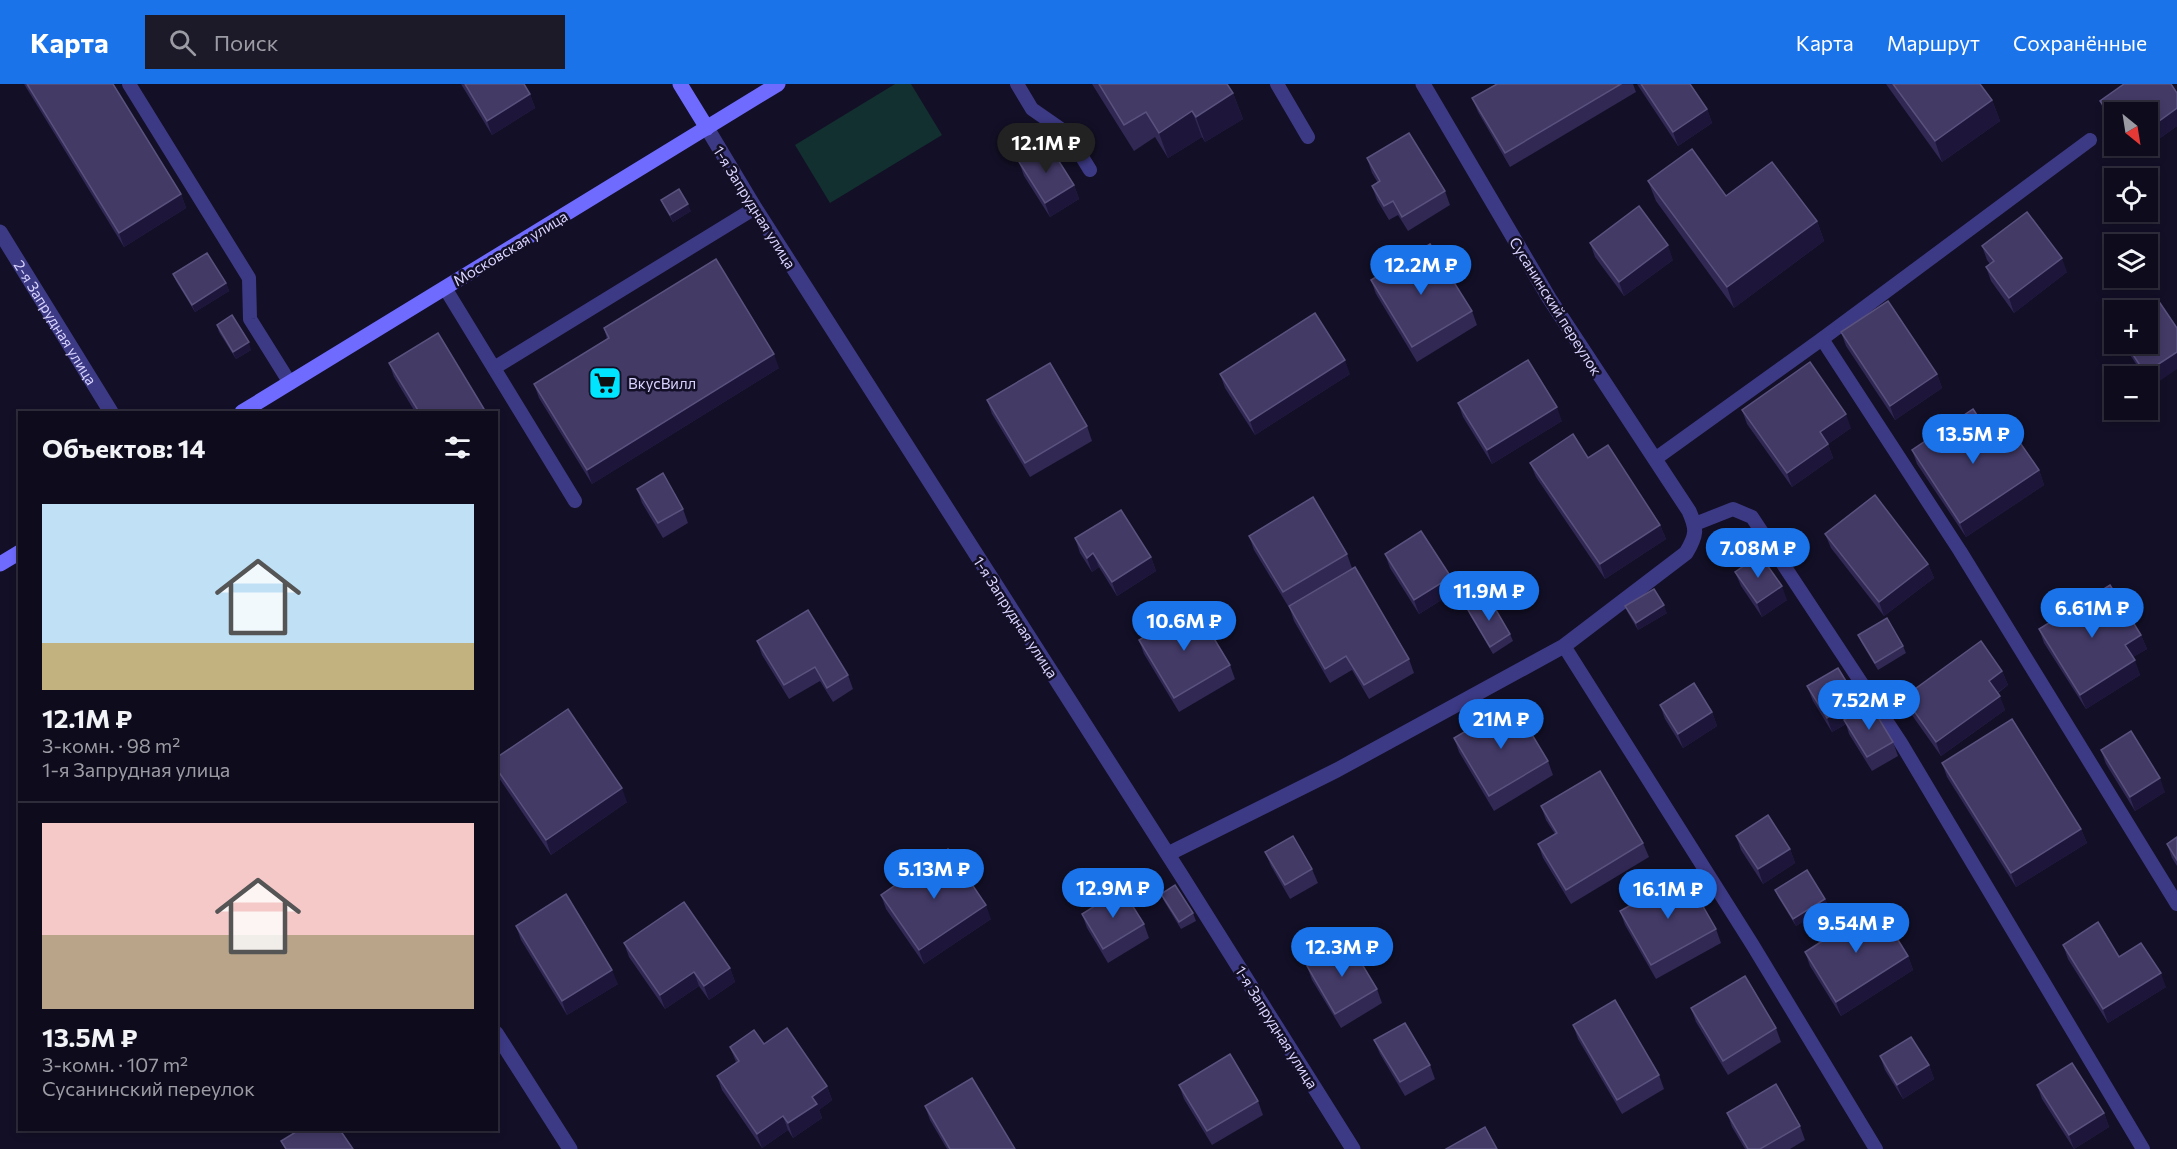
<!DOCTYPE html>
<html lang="ru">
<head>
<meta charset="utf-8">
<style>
	:root { --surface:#0e0b1c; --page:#1c1929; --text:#f1f3f6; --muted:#9b9ba3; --line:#2e2b3b; --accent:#1a73e8 }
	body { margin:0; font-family:Commissioner,sans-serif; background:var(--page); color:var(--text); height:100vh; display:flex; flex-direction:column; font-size:22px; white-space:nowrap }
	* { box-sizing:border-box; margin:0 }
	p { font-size:20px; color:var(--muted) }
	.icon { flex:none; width:33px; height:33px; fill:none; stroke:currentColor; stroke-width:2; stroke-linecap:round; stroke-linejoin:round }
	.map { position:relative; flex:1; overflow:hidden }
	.side { position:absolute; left:18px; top:327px; width:480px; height:720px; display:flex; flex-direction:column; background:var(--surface); border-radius:0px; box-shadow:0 3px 9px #0003,0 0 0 2px var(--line) }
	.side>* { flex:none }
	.needle { width:39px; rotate:150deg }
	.tools { position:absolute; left:2104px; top:18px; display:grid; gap:12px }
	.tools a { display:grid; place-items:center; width:54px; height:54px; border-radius:0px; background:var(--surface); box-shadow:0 3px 9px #0003,0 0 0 2px var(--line); font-size:30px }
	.price { position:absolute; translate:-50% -51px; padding:0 14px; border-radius:21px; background:var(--accent); color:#fff; font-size:20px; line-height:39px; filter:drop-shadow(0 2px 3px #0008) }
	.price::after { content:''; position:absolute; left:50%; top:36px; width:18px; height:14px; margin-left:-9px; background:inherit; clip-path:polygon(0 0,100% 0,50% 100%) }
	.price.current { background:#222; color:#fff }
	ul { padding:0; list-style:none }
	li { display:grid; align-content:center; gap:12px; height:318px; padding:0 24px }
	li+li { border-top:2px solid var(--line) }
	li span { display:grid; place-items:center; height:186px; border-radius:0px; color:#555 }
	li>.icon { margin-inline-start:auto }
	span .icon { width:108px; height:108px; fill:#fffc; stroke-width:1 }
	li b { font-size:26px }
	h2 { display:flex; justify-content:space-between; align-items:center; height:72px; padding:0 24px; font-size:26px }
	header { display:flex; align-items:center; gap:36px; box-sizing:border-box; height:84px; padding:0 30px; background:var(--accent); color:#fff }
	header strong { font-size:28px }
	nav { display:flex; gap:33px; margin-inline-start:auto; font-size:21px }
	.search { width:420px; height:54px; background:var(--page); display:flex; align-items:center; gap:15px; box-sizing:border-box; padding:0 21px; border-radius:0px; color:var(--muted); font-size:22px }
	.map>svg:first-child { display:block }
</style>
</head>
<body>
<header>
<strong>Карта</strong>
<div class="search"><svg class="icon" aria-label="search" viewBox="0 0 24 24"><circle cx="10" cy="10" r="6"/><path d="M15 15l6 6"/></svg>Поиск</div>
<nav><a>Карта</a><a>Маршрут</a><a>Сохранённые</a></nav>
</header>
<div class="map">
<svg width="2177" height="1065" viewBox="0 0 2177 1065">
	<rect width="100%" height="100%" fill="#130f26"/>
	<path fill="#12302f" d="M895 0H911L942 51 830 119 795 61Z"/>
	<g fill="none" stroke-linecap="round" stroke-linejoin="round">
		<g stroke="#3d3a85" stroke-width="14">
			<path d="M129 0 249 194 250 235 290 299"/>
			<path d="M1017 0 1032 25 1068 50 1090 86"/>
			<path d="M1277 0 1308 53"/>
			<path d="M445 204 575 417"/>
			<path d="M1822 255 1960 467 2177 820"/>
			<path d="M494 284 755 124"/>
			<path d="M1655 375 1822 255 2090 56"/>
			<path d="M1695 440 1733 425 1752 433 1901 659 2143 1065"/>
			<path d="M1564 562 1752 860 1876 1065"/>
		</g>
		<g stroke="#3d3a85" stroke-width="15">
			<path d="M707 44 755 124 1181 791 1353 1065"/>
			<path id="s1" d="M0 148 111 328"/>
			<path d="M1168 770 1337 686 1564 562 1686 469C1697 451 1697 445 1689 427L1549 214 1423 0"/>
			<path d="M496 949 570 1065"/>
		</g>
		<g stroke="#6f6bff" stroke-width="15">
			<path d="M680 0 707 44"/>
			<path d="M242 328 778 0"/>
			<path d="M0 480 20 468"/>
		</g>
	</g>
	<g fill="#312854">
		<path d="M24 0H113L181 110 186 124 124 163Z"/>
		<path d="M461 0H524L530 10 535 24 492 51Z"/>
		<path d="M1092 0H1227L1233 9 1243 35 1205 58 1202 53 1168 74 1155 53 1134 67Z"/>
		<path d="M1495 0H1633L1636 8 1510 83 1478 28 1472 14 1496 1Z"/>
		<path d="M1637 0H1690L1707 25 1712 39 1678 62Z"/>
		<path d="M1886 0H1980L1992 16 2000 37 1942 78Z"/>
		<path d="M2124 0H2171L2177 9V42L2135 72 2127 62H2148V28H2115V45L2105 31 2100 17Z"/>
		<path d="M1367 74 1445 107 1450 121 1408 147 1398 131 1389 136 1377 116 1372 102 1378 99 1372 89Z"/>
		<path d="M1019 78 1074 101 1079 115 1050 133 1024 92Z"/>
		<path d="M1648 97 1726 112 1817 137 1824 157 1734 224 1656 117Z"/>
		<path d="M661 116 691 127 673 138 664 123Z"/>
		<path d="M1590 159 1673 176 1624 212 1595 173Z"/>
		<path d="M1982 162 2067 188 2014 229 1991 197 1986 183 1990 180 1987 176Z"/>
		<path d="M173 190 226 199 229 207 195 228 176 197Z"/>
		<path d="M1371 196 1472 227 1477 241 1417 278 1376 210Z"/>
		<path d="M217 241 251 266 236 275 219 248Z"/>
		<path d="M604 244 779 284 592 400 539 314 534 300 607 255Z"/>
		<path d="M1841 248 1937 290 1942 304 1895 336 1846 262Z"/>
		<path d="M2123 260H2148L2151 303 2148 299V292H2144Z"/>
		<path d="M389 279 484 325 485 328H415L394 293Z"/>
		<path d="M1220 290H1350L1255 351 1225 304Z"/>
		<path d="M987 316 1087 342 1092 357 1030 393 992 330Z"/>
		<path d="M1458 319 1562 337 1492 380 1463 333Z"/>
		<path d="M1742 326 1851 344 1828 360 1833 374 1792 403 1747 340Z"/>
		<path d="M1997 361 2039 386 2044 401 1966 453 1917 380 1912 366Z"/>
		<path d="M1588 374 1660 441 1666 455 1605 495 1536 393 1530 379Z"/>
		<path d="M637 405 683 425 688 439 663 454 642 419Z"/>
		<path d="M1825 450 1928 480 1934 494 1884 532 1831 464Z"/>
		<path d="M1249 452 1347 470 1352 484 1288 522 1254 466Z"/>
		<path d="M1075 454 1151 473 1156 487 1117 512 1099 483 1092 488 1080 469Z"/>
		<path d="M1385 470 1456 507 1419 530 1390 484Z"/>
		<path d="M1735 488 1787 516 1762 533 1741 502Z"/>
		<path d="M1289 522 1409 575 1414 589 1369 615 1352 586 1330 599 1294 537Z"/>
		<path d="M1625 522 1667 529 1638 546 1628 529Z"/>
		<path d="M1468 526 1510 550 1513 557 1493 570 1471 533Z"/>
		<path d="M2039 545 2141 551 2147 565 2133 573 2140 591 2086 625 2044 559Z"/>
		<path d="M1858 551 1903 562 1906 569 1878 586 1861 558Z"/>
		<path d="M1139 556 1230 581 1235 595 1179 628 1144 570Z"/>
		<path d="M757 557 848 591 853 605 833 618 820 597 789 615 762 571Z"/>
		<path d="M2002 587 2008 601 1998 609 2005 626 1941 672 1909 627 1904 613Z"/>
		<path d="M1807 602 1861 626 1893 658 1898 672 1872 687 1849 650 1846 640 1832 648 1813 617Z"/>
		<path d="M1660 621 1712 628 1717 642 1683 664 1665 635Z"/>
		<path d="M1454 654 1548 677 1553 691 1494 727 1459 668Z"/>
		<path d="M2101 666 2165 708 2135 727 2106 680Z"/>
		<path d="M1942 679 2081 745 2087 759 2016 803 1947 693Z"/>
		<path d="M496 684 627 718 551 771 497 691Z"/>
		<path d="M1541 722 1643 759 1649 773 1571 820 1543 774 1538 760 1555 750 1546 736Z"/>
		<path d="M1736 752 1790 765 1795 779 1763 800 1741 766Z"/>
		<path d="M2177 753V782L2172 774 2167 760Z"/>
		<path d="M1265 768 1312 785 1318 799 1290 815 1271 782Z"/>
		<path d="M1775 806 1825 815 1828 822 1796 842 1778 813Z"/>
		<path d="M1161 810 1193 829 1196 837 1181 845 1164 817Z"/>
		<path d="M881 811 991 835 924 880 886 825Z"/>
		<path d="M1620 827 1716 845 1721 859 1656 895 1625 841Z"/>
		<path d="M1082 830 1144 840 1149 854 1108 879 1087 844Z"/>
		<path d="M516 842 618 900 567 931 521 856Z"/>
		<path d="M624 859 730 884 735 898 709 916 699 902 665 925 629 873Z"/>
		<path d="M2063 861 2166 903 2108 939 2068 875Z"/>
		<path d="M1805 868 1908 872 1913 886 1841 932 1810 882Z"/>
		<path d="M1307 882 1377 905 1382 919 1341 944 1312 896Z"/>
		<path d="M1691 924 1776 944 1781 958 1728 991 1696 938Z"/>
		<path d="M1573 941 1659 991 1664 1005 1622 1030 1578 955Z"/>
		<path d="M1374 956 1430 981 1435 995 1405 1012 1380 970Z"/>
		<path d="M764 960 827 1002 832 1016 819 1026 822 1034 793 1054 788 1046 762 1064 722 1006 717 992 736 978 730 963Z"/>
		<path d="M1880 972 1929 981 1934 995 1903 1015 1885 986Z"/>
		<path d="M1179 1001 1258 1017 1263 1031 1212 1061 1184 1015Z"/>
		<path d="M2037 1001 2104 1029 2109 1043 2074 1065 2042 1015Z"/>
		<path d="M925 1022 1015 1065H947L930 1036Z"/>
		<path d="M1727 1029 1800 1042 1805 1056 1790 1065H1745L1732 1043Z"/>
	</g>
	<g fill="#1d163a">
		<path d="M1233 9 1243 35 1205 58 1196 33Z"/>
		<path d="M530 10 535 24 492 51 487 37Z"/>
		<path d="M1992 16 2000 37 1942 78 1935 57Z"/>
		<path d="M2177 24V42L2135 72 2131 62H2148V45Z"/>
		<path d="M1707 25 1712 39 1678 62 1673 48Z"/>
		<path d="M1192 27 1202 53 1168 74 1159 49Z"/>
		<path d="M1074 101 1079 115 1050 133 1045 119Z"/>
		<path d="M181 110 186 124 124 163 119 149Z"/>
		<path d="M688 120 691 127 673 138 670 131Z"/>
		<path d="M1817 137 1824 157 1734 224 1727 203Z"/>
		<path d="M1668 161 1673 176 1624 212 1619 198Z"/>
		<path d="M2062 174 2067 188 2014 229 2009 214Z"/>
		<path d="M226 199 229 207 195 228 192 221Z"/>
		<path d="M249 258 251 266 236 275 233 268Z"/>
		<path d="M2177 268V285L2151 303 2148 296V292H2147L2145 289Z"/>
		<path d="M774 270 779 284 592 400 587 386Z"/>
		<path d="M1345 276 1350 290 1255 351 1250 337Z"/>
		<path d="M1937 290 1942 304 1895 336 1890 322Z"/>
		<path d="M1557 323 1562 337 1492 380 1487 366Z"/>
		<path d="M1846 330 1851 344 1825 362 1820 348Z"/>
		<path d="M1828 360 1833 374 1792 403 1787 389Z"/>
		<path d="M2039 386 2044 401 1966 453 1960 439Z"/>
		<path d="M1660 441 1666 455 1605 495 1600 480Z"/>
		<path d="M1093 469 1099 483 1092 488 1087 474Z"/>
		<path d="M1151 473 1156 487 1117 512 1112 498Z"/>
		<path d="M1928 480 1934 494 1884 532 1879 518Z"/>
		<path d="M1451 493 1456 507 1419 530 1414 516Z"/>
		<path d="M1782 502 1787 516 1762 533 1757 519Z"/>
		<path d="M1664 521 1667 529 1638 546 1636 539Z"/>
		<path d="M2141 551 2147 565 2130 575 2125 561Z"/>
		<path d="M2135 576 2140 591 2086 625 2080 611Z"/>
		<path d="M2002 587 2008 601 1994 611 1989 597Z"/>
		<path d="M2000 612 2005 626 1941 672 1936 658Z"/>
		<path d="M1857 615 1862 630 1844 636 1846 640 1832 648 1827 634Z"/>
		<path d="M1712 628 1717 642 1683 664 1678 650Z"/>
		<path d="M2160 694 2165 708 2135 727 2130 713Z"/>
		<path d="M622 704 627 718 551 771 546 756Z"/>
		<path d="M2081 745 2087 759 2016 803 2011 789Z"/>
		<path d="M1790 765 1795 779 1763 800 1758 785Z"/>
		<path d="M1825 815 1828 822 1796 842 1793 835Z"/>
		<path d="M986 821 991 835 924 880 919 866Z"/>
		<path d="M1908 872 1913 886 1841 932 1836 918Z"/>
		<path d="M730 884 735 898 709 916 704 902Z"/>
		<path d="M612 886 618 900 567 931 562 917Z"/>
		<path d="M694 888 699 902 665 925 660 911Z"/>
		<path d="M2161 889 2166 903 2108 939 2103 925Z"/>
		<path d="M1929 981 1934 995 1903 1015 1897 1001Z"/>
		<path d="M827 1002 832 1016 819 1026 822 1034 793 1054 788 1039 812 1013Z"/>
		<path d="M2104 1029 2109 1043 2074 1065 2069 1051Z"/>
		<path d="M783 1032 788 1046 762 1064 757 1050Z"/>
	</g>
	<g fill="#433a66" stroke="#5a527e" stroke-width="1.5">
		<path d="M27 0H113L181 110 119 149Z"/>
		<path d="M465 0H524L530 10 487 37Z"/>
		<path d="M1099 0H1227L1233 9 1196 33 1192 27 1159 49 1146 28 1124 41Z"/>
		<path d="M1497 0H1621L1505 69 1472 14Z"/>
		<path d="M1641 0H1690L1707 25 1673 48Z"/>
		<path d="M1893 0H1980L1992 16 1935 57Z"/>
		<path d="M2124 0H2171L2177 9V24L2148 45V28H2115V38L2100 17Z"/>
		<path d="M1409 49 1445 107 1402 133 1393 117 1384 122 1372 102 1380 97 1367 74Z"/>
		<path d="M1048 60 1074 101 1045 119 1019 78Z"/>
		<path d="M1692 65 1726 112 1772 78 1817 137 1727 203 1648 97Z"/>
		<path d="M679 105 688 120 670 131 661 116Z"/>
		<path d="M1639 122 1668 161 1619 198 1590 159Z"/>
		<path d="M2027 128 2062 174 2009 214 1986 183 1994 177 1982 162Z"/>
		<path d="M1430 160 1472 227 1412 263 1371 196Z"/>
		<path d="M207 169 226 199 192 221 173 190Z"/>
		<path d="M716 175 774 270 587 386 534 300 609 254 604 244Z"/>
		<path d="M1888 217 1937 290 1890 322 1841 248Z"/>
		<path d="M2160 219 2177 244V268L2145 289 2126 260H2148V228Z"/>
		<path d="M1315 229 1345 276 1250 337 1220 290Z"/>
		<path d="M232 231 249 258 233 268 217 241Z"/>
		<path d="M438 249 484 325 478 328H419L389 279Z"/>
		<path d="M1528 276 1557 323 1487 366 1458 319Z"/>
		<path d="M1810 278 1846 330 1820 348 1828 360 1787 389 1742 326Z"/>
		<path d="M1050 279 1087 342 1025 379 987 316Z"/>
		<path d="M1973 325 1997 361 2014 350 2039 386 1960 439 1912 366Z"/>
		<path d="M1573 350 1588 374 1608 361 1660 441 1600 480 1530 379Z"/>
		<path d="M663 389 683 425 658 439 637 405Z"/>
		<path d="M1875 411 1928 480 1879 518 1825 450Z"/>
		<path d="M1313 413 1347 470 1283 508 1249 452Z"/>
		<path d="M1121 426 1151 473 1112 498 1093 469 1087 474 1075 454Z"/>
		<path d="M1421 447 1451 493 1414 516 1385 470Z"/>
		<path d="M1760 471 1782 502 1757 519 1735 488Z"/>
		<path d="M1355 483 1409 575 1364 601 1346 572 1325 585 1289 522Z"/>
		<path d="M2110 501 2141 551 2125 561 2135 576 2080 611 2039 545Z"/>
		<path d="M1654 505 1664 521 1636 539 1625 522Z"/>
		<path d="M1489 514 1510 550 1490 563 1468 526Z"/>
		<path d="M1195 523 1230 581 1174 614 1139 556Z"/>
		<path d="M808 526 848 591 827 604 815 583 784 601 757 557Z"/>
		<path d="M1887 534 1903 562 1875 579 1858 551Z"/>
		<path d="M1981 557 2002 587 1989 597 2000 612 1936 658 1904 613Z"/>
		<path d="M1838 584 1857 615 1827 634 1807 602Z"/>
		<path d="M1694 599 1712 628 1678 650 1660 621Z"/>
		<path d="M1513 619 1548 677 1489 712 1454 654Z"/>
		<path d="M1870 620 1893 658 1867 673 1844 636Z"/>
		<path d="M568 625 622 704 546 756 496 684V674Z"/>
		<path d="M2012 635 2081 745 2011 789 1942 679Z"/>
		<path d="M2131 647 2160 694 2130 713 2101 666Z"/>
		<path d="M1600 687 1643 759 1566 806 1538 760 1557 749 1541 722Z"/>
		<path d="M1768 731 1790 765 1758 785 1736 752Z"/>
		<path d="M1293 752 1312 785 1285 801 1265 768Z"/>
		<path d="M2177 753V776L2167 760Z"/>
		<path d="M948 765 986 821 919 866 881 811Z"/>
		<path d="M1807 786 1825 815 1793 835 1775 806Z"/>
		<path d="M1685 791 1716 845 1651 881 1620 827Z"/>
		<path d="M1175 801 1193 829 1179 838 1161 810Z"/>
		<path d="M1122 805 1144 840 1103 865 1082 830Z"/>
		<path d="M566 810 612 886 562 917 516 842Z"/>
		<path d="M684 818 730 884 704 902 694 888 660 911 624 859Z"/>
		<path d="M1877 822 1908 872 1836 918 1805 868Z"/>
		<path d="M2098 838 2119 873 2141 859 2161 889 2103 925 2063 861Z"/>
		<path d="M1348 857 1377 905 1335 930 1307 882Z"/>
		<path d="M1745 892 1776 944 1723 977 1691 924Z"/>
		<path d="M1615 916 1659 991 1617 1016 1573 941Z"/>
		<path d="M1405 939 1430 981 1400 998 1374 956Z"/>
		<path d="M787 944 827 1002 812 1013 817 1020 788 1039 783 1032 757 1050 717 992 739 977 730 963 754 946 764 960Z"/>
		<path d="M1911 953 1929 981 1897 1001 1880 972Z"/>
		<path d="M1230 970 1258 1017 1207 1047 1179 1001Z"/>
		<path d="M2072 979 2104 1029 2069 1051 2037 1001Z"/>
		<path d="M972 994 1015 1065H950L925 1022Z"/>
		<path d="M1776 1000 1800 1042 1760 1065H1748L1727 1029Z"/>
		<path d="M1485 1043 1497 1065H1446Z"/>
		<path d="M299 1046H340L353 1065H286L281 1057Z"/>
	</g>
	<defs>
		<g id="supermarket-square" transform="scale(1.725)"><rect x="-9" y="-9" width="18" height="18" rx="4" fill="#00e5ff" stroke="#130f26"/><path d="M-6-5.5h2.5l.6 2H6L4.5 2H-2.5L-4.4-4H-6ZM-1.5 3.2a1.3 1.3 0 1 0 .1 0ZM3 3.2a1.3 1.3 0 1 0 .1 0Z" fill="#111"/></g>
	</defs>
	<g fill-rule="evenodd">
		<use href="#supermarket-square" x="605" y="299"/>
	</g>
	<g text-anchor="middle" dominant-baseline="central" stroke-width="5" stroke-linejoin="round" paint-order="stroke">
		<g font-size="15" fill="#d9d4ff" stroke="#130f26">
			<text transform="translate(755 123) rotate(58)">1-я Запрудная улица</text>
			<text transform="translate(510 164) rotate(-31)">Московская улица</text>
			<text transform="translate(1556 222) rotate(58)">Сусанинский переулок</text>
			<text stroke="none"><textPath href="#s1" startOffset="106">2-я Запрудная улица</textPath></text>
			<text transform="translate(1016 533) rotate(57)">1-я Запрудная улица</text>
			<text transform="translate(1277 943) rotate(58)">1-я Запрудная улица</text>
		</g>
		<g font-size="15" fill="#d9d4ff" stroke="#130f26" text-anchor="start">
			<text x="628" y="299">ВкусВилл</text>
		</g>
	</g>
</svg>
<div class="tools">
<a><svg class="needle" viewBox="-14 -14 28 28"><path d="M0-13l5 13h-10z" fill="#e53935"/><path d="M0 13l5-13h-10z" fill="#9b9ba3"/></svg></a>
<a><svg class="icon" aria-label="locate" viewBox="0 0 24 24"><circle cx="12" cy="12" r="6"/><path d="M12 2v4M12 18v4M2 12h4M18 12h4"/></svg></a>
<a><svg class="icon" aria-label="layers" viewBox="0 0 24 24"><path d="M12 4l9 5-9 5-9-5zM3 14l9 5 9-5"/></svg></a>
<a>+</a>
<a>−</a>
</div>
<b class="price current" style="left:1046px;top:90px">12.1M ₽</b>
<b class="price" style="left:1421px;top:212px">12.2M ₽</b>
<b class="price" style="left:1973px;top:381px">13.5M ₽</b>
<b class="price" style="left:1758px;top:495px">7.08M ₽</b>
<b class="price" style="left:1489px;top:538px">11.9M ₽</b>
<b class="price" style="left:2092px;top:555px">6.61M ₽</b>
<b class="price" style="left:1184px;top:568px">10.6M ₽</b>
<b class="price" style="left:1869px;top:647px">7.52M ₽</b>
<b class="price" style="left:1501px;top:666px">21M ₽</b>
<b class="price" style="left:934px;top:816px">5.13M ₽</b>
<b class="price" style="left:1113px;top:835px">12.9M ₽</b>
<b class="price" style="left:1668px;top:836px">16.1M ₽</b>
<b class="price" style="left:1856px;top:870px">9.54M ₽</b>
<b class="price" style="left:1342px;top:894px">12.3M ₽</b>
<section class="side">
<h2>Объектов: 14<svg class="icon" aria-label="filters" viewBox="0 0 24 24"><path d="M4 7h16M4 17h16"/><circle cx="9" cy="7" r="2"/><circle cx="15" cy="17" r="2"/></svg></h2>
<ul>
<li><span style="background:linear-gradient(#bfe0f5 75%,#c2b280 0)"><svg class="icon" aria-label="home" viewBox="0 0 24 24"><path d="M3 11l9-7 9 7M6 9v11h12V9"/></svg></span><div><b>12.1M ₽</b><p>3-комн. · 98 m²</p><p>1-я Запрудная улица</p></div></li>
<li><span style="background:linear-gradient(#f6c9c9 60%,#b9a48a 0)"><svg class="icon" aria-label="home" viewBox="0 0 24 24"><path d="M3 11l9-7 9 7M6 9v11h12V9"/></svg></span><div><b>13.5M ₽</b><p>3-комн. · 107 m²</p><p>Сусанинский переулок</p></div></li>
</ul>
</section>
</div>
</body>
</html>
